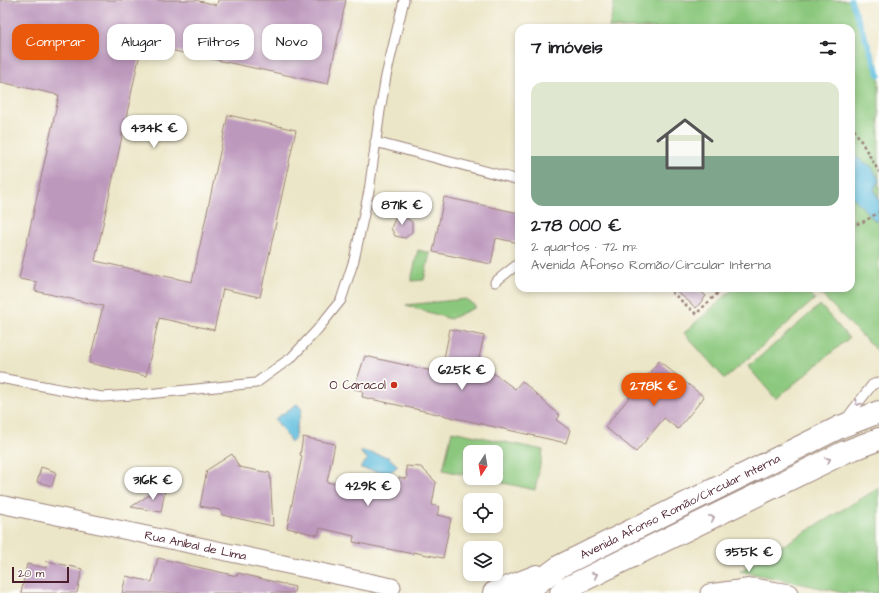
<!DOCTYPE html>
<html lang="pt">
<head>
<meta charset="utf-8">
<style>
	:root { --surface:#fff; --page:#f6f6f6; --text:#202124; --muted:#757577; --line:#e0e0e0; --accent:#ea580c }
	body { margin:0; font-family:"Architects Daughter",sans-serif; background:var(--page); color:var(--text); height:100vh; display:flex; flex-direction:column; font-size:15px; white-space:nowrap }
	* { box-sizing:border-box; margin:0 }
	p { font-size:13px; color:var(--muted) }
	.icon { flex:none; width:22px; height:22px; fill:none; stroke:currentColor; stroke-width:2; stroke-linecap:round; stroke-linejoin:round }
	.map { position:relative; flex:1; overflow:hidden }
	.drawer { position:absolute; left:515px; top:24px; width:340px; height:268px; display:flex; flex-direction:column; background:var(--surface); border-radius:12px; box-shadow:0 2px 6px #0003 }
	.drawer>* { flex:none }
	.guide { position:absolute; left:12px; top:24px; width:380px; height:36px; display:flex; gap:8px }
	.needle { width:26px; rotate:191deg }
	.fabs { position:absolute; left:463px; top:445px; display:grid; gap:8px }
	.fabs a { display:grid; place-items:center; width:40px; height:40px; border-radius:8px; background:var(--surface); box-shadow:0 2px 6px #0003; font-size:20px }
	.scale { position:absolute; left:12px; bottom:10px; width:57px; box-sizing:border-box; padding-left:4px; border:2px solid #4a1f2b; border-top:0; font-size:11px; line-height:14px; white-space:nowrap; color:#4a1f2b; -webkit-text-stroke:3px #fdfcf7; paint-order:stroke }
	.price { position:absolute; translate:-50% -34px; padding:0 9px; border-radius:14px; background:#fff; color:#222; font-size:13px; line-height:26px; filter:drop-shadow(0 1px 2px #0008) }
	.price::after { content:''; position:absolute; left:50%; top:24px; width:12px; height:9px; margin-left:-6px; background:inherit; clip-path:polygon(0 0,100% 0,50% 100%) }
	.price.selected { background:var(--accent); color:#fff }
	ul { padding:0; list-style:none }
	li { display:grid; align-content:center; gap:8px; height:212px; padding:0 16px }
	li+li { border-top:1px solid var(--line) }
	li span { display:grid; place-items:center; height:124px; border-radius:12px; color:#555 }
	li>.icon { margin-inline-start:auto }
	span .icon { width:72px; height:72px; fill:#fffc; stroke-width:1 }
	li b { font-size:17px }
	h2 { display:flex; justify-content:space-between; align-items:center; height:48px; padding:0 16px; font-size:17px }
	.pill { padding:0 14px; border-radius:12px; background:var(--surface); box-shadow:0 2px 6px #0003; font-size:14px; line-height:36px }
	.pill.selected { background:var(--accent); color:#fff }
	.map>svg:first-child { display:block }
</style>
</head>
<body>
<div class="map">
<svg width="879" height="593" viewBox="0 0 879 593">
	<rect width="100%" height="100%" fill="#fdfcf7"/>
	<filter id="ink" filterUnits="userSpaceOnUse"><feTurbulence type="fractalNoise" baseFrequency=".025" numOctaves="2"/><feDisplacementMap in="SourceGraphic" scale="8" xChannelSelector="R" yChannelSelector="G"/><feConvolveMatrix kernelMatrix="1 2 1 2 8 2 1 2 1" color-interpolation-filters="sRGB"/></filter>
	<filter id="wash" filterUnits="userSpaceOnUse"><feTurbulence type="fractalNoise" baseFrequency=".012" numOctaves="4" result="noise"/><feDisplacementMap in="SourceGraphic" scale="16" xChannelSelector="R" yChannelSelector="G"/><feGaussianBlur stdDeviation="0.9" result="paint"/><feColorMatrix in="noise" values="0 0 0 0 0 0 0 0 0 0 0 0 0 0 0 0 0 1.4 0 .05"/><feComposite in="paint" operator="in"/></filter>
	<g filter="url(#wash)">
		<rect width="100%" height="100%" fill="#ece6c8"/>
		<g fill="#8bc87d" stroke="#6a7454">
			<path d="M615 0H852L879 69V353L815 288H851V28H609Z"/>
			<path d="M418 250 430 253 424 280 411 281Z"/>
			<path d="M734 288H804L815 299 725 379 684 333Z"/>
			<path d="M466 299 476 307 450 319 406 305Z"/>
			<path d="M820 305 849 338 776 399 748 367Z"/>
			<path d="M452 431 543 450 535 490 481 478H496V452H470V476L443 470Z"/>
			<path d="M879 488V593H845L740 571Z"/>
		</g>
		<g fill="#61bedf" stroke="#566e85">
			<path d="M853 155 872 167 879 180 874 189 879 200V221H875L851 195V156Z"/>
			<path d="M297 404 302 409 299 420 298 421 294 440 291 442 275 419Z"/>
			<path d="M362 451 388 457 398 466 387 475 385 473 360 468 368 459 361 453Z"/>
		</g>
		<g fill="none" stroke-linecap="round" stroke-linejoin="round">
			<path stroke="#61bedf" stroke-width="5.5" d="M851 0 879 75"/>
		</g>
		<g id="blocks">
			<g fill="#bd98bd">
				<path d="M0 0H195L217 5 218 0H346L328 84 142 44 95 261 192 282 228 115 296 130 260 297 223 289 214 330 159 318 146 376 89 363 103 306 35 291 37 282 19 279 59 95 0 82Z"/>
				<path d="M444 197 519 213V243L496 238 491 264 433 252Z"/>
				<path d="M398 212 412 222V232L405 238 395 236 391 228Z"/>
				<path d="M673 288H696L706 296 696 308Z"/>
				<path d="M450 329 484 336 478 362 515 389 522 381 560 416 556 420 570 430 566 443 362 397 363 391 354 389 365 356 441 373Z"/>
				<path d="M659 361 704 397 678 429 664 418 636 452 605 427Z"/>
				<path d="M303 437 335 444 327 482 395 496 399 477 407 479 406 466 421 467 436 482 432 505 439 507 437 515 451 518 443 558 413 552V554L353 542 354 536 320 528 318 535 287 528 302 456 300 455Z"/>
				<path d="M232 454 239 467 270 473 273 526 222 515 220 510 200 506 207 470Z"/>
				<path d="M41 467 56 472 52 486 37 482Z"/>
				<path d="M166 484 161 512 131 507Z"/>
				<path d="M158 558 237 576 238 573 295 587 294 593H122L126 576 152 582Z"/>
				<path d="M47 561 82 569 77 593H21L27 564 46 568Z"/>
			</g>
		</g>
	</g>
	<g filter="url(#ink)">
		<use href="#blocks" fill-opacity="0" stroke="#9b827a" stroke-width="1"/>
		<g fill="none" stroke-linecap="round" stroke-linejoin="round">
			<g stroke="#9b827a" stroke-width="11">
				<g id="service">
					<path d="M375 142 519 180"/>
					<path d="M495 282 519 263"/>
					<path d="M0 378 102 397 147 394 256 383 292 357 317 330 341 300 354 260 369 191 380 111 386 76 404 0"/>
					<path d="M846 419 872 385 879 382"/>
				</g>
			</g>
			<g stroke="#9b827a" stroke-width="19">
				<g id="minor">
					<path id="s1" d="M0 504 392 587"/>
					<path d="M709 593 753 587 789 593"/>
				</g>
			</g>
			<g stroke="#9b827a" stroke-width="24">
				<g id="primary">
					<path d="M494 593 537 576"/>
					<path id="s2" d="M524 593 560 566 840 427 879 412"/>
					<path d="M561 593 565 589 845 452 879 439"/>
				</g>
			</g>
			<g stroke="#9b827a" stroke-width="2.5" stroke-dasharray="3 3" stroke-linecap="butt">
				<path d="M851 124 879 172"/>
				<path d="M851 226 865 221 879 212"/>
				<path d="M667 288 696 314 723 288"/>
			</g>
			<use href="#service" stroke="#fff" stroke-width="9"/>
			<use href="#minor" stroke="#fff" stroke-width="17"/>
			<use href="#primary" stroke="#fff" stroke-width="22"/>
		</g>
		<defs><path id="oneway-chevron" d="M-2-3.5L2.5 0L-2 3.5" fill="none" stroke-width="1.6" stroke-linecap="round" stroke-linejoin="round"/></defs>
		<g stroke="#ae9aa0">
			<use href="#oneway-chevron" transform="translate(858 403) rotate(127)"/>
			<use href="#oneway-chevron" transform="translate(828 460) rotate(-26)"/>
			<use href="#oneway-chevron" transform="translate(712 518) rotate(-26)"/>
			<use href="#oneway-chevron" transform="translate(595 575) rotate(-26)"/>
		</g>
	</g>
	<circle fill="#c8321e" stroke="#fdfcf7" stroke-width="1.5" cx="394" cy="385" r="4"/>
	<g text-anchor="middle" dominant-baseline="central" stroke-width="3.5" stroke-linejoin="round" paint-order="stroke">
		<g font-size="12" fill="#4a1f2b" stroke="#fdfcf7" text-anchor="end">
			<text x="386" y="385">O Caracol</text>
		</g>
		<g font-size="12" fill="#4a1f2b" stroke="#fdfcf7">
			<text stroke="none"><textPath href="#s2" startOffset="179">Avenida Afonso Romão/Circular Interna</textPath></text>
			<text stroke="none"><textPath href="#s1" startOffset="200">Rua Aníbal de Lima</textPath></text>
		</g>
	</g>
</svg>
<div class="fabs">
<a><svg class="needle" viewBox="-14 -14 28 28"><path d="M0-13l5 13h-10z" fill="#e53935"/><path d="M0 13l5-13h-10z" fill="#757577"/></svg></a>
<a><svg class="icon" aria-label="locate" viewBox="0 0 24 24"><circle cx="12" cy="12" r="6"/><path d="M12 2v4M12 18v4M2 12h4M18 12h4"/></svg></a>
<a><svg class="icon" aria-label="layers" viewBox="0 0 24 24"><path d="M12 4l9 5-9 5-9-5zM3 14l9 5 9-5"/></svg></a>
</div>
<div class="scale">20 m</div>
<b class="price" style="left:154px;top:149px">434K €</b>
<b class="price" style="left:402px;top:226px">871K €</b>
<b class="price" style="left:462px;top:391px">625K €</b>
<b class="price selected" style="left:654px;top:407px">278K €</b>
<b class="price" style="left:153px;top:501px">316K €</b>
<b class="price" style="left:368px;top:507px">429K €</b>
<b class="price" style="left:749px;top:573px">355K €</b>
<div class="guide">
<a class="pill selected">Comprar</a>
<a class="pill">Alugar</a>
<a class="pill">Filtros</a>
<a class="pill">Novo</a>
</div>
<section class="drawer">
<h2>7 imóveis<svg class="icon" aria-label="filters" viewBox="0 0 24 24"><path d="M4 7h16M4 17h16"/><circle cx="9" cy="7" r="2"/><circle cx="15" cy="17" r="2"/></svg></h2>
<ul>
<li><span style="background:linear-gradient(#dfe7d0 60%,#7fa58c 0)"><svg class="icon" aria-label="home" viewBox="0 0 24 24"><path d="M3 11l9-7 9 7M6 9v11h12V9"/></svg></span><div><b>278 000 €</b><p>2 quartos · 72 m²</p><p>Avenida Afonso Romão/Circular Interna</p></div></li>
</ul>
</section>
</div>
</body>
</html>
